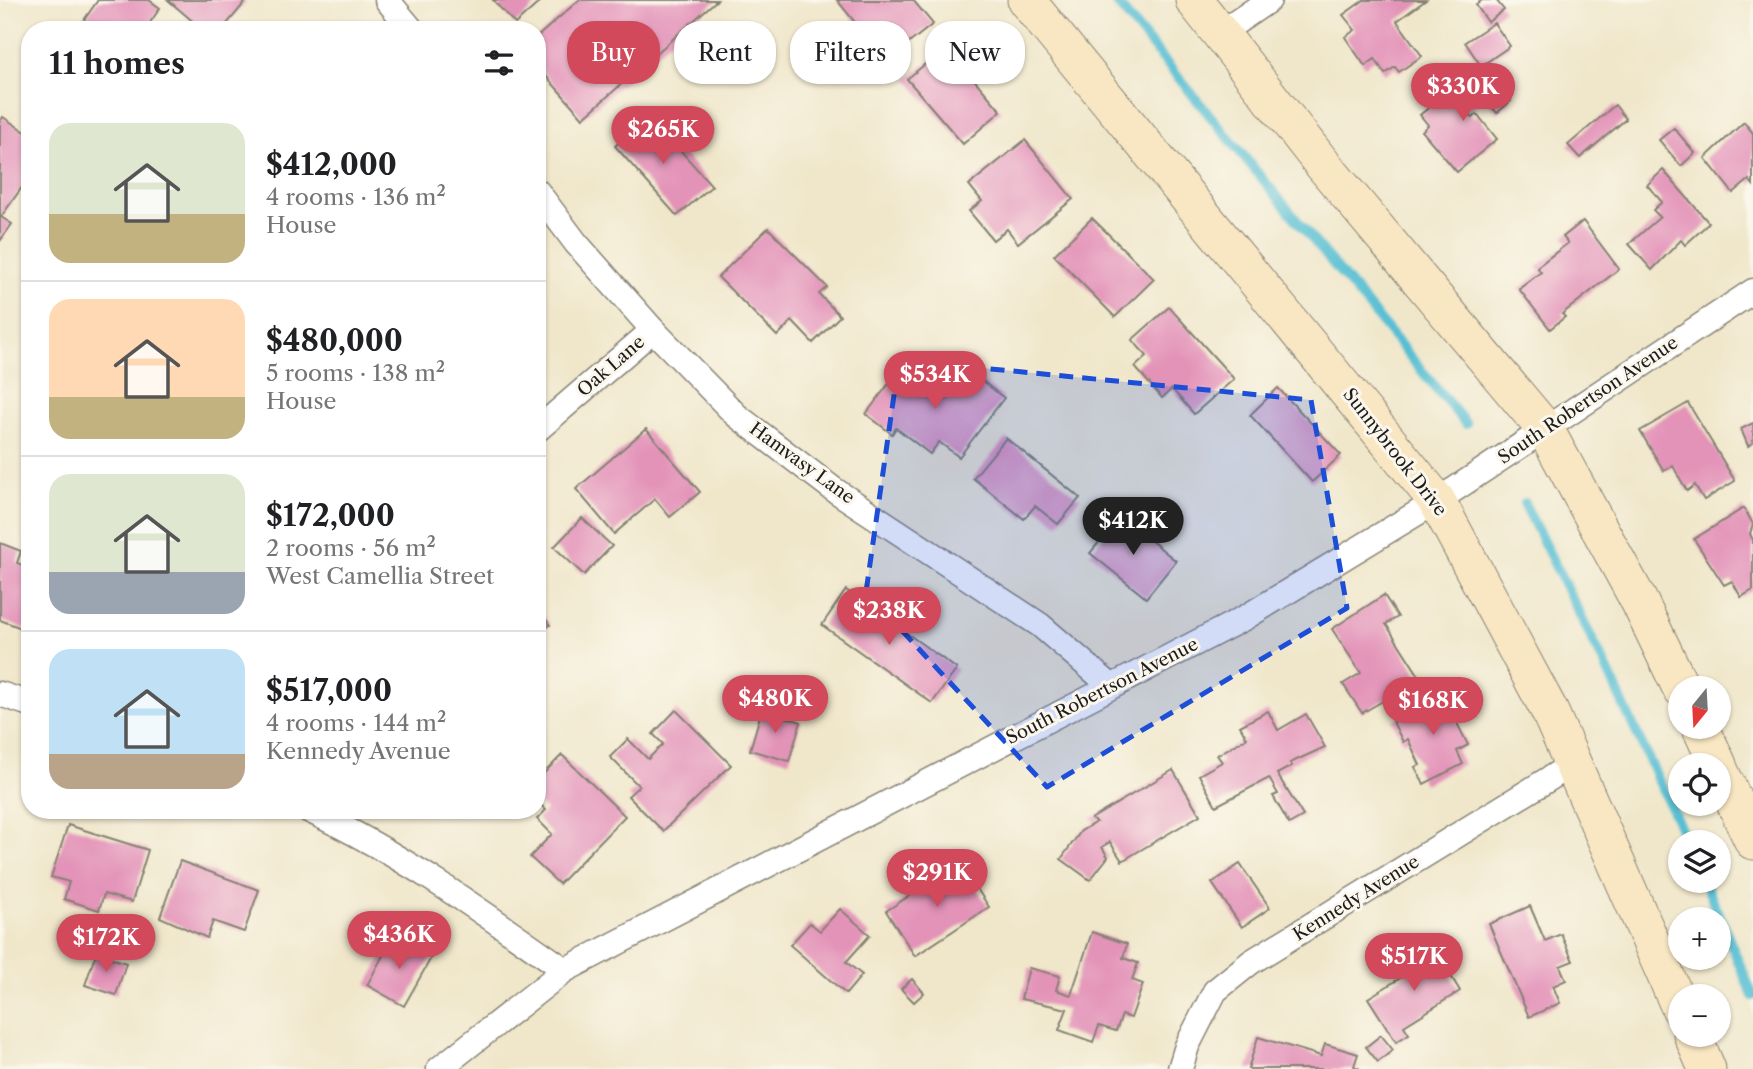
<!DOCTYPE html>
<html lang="en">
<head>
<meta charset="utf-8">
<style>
	:root { --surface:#fff; --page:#f6f6f6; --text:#202124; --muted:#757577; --line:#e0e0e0; --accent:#d1495b }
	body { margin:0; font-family:"Libre Caslon Text",serif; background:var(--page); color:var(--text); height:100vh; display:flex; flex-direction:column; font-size:26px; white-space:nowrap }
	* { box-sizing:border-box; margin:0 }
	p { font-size:23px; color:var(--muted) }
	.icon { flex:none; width:38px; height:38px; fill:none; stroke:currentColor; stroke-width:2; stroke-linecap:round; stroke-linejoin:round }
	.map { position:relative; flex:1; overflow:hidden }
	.panel { position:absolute; left:21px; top:21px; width:525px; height:798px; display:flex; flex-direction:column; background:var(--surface); border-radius:28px; box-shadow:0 2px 5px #0004 }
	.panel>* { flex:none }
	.hud { position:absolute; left:567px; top:21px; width:665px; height:63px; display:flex; gap:14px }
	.needle { width:46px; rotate:198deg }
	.buttons { position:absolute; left:1668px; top:676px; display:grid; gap:14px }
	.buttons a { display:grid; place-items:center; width:63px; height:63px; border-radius:50%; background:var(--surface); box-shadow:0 2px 5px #0004; font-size:35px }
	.price { position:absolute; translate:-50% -60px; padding:0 16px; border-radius:24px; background:var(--accent); color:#fff; font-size:23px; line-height:46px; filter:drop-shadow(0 2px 4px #0008) }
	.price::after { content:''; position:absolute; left:50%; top:42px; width:21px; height:16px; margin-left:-10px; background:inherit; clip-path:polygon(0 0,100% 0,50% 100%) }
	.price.selected { background:#222; color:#fff }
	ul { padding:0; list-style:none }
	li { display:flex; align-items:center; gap:21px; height:175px; padding:0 28px }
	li+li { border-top:2px solid var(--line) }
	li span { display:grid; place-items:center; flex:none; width:196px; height:140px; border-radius:21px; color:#555 }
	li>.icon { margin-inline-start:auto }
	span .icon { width:84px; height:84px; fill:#fffc; stroke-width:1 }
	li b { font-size:30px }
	h2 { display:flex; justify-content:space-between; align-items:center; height:84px; padding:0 28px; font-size:30px }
	.chip { padding:0 24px; border-radius:28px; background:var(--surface); box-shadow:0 2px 5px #0004; font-size:24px; line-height:63px }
	.chip.selected { background:var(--accent); color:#fff }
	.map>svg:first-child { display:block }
</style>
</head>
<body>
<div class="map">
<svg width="1753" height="1069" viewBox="0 0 1753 1069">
	<rect width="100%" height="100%" fill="#fbf7ec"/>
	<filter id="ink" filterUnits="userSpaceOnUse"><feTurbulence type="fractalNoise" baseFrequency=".0143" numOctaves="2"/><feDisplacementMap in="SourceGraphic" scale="14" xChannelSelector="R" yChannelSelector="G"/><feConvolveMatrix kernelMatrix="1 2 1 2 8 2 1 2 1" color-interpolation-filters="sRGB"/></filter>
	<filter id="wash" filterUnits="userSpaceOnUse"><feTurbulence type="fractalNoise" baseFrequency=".00686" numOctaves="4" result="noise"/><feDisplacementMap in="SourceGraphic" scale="28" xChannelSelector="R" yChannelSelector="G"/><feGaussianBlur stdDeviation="1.57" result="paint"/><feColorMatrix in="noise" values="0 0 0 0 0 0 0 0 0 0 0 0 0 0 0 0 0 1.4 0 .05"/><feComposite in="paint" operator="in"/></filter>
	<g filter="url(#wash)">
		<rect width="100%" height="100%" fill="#f0e7cb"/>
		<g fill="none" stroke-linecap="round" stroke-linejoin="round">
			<g stroke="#56bfd3" stroke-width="10">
				<path d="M1114 0 1466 424"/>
				<path d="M1524 503 1606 667 1687 842"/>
				<path d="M1704 880 1753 996"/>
			</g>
		</g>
		<g id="blocks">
			<g fill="#e392b8">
				<path d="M98 0H149L160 8 145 30H77Z"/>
				<path d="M168 0H247L222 30H203Z"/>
				<path d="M493 0H542L515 24Z"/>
				<path d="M579 0H717L583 118 537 66V37Z"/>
				<path d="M837 0H913L933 24 886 61Z"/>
				<path d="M1364 0H1426L1397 21 1422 56 1399 72 1395 67 1385 74 1375 59 1365 66 1345 37 1355 30 1343 15Z"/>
				<path d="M1482 0H1496L1504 10 1488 22 1476 5Z"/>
				<path d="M1494 23 1510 46 1481 66 1465 42Z"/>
				<path d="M946 47 1001 111 963 144 907 79Z"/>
				<path d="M1489 74 1511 101 1497 113 1484 98 1468 112 1473 118 1477 114 1497 139 1457 172 1422 131 1428 125 1420 115 1450 90 1458 100Z"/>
				<path d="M1615 105 1626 119 1580 158 1568 145Z"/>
				<path d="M649 115 712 186 677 216 615 146Z"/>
				<path d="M3 117 30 135V187L25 183 1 217 12 224 0 241V122Z"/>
				<path d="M1744 122 1753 133V185L1749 180 1733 193 1705 158Z"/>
				<path d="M1674 128 1695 153 1681 166 1659 140Z"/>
				<path d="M1025 140 1073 199 1018 243 1007 229 993 240 969 211 982 201 969 185Z"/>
				<path d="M1663 170 1709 223 1685 245 1681 240 1652 270 1629 244 1660 217 1653 210 1662 202 1647 185Z"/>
				<path d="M1092 218 1154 279 1115 317 1054 255Z"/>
				<path d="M1583 221 1619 269 1562 314 1565 317 1550 329 1519 289 1541 272 1537 267 1568 243 1563 237Z"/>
				<path d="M768 228 827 287 819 294 840 316 813 343 792 321 777 336 718 277Z"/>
				<path d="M1169 307 1234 379 1194 414 1172 389 1162 398 1135 367 1147 356 1132 340Z"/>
				<path d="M903 365 947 398 968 370 1004 398 959 457 939 442 930 454 896 428 892 434 866 414Z"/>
				<path d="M1278 388 1341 455 1312 482 1250 415Z"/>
				<path d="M1688 403 1735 481 1704 500 1695 485 1687 491 1673 466 1664 471 1640 431Z"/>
				<path d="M1753 423V443L1748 446 1741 429Z"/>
				<path d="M646 429 700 492 670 517 655 499 614 534 576 489Z"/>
				<path d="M1006 438 1080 498 1058 524 1035 506 1024 519 973 478Z"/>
				<path d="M1744 508 1753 524 1750 534 1753 540V590L1741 597 1732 581 1724 585 1694 539Z"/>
				<path d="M1121 516 1176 561 1146 598 1090 553Z"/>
				<path d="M582 518 612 546 584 575 554 547Z"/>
				<path d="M0 543 21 551 17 563 30 568V618L24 629 0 620Z"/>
				<path d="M846 590 957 669 932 703 822 625Z"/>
				<path d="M1384 595 1398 617 1386 624 1421 679 1362 713 1343 684 1361 673 1332 629Z"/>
				<path d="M537 607 550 625 537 634Z"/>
				<path d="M1448 692 1457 710 1452 713 1468 745 1457 751 1463 764 1424 784 1415 767 1420 765 1408 739 1403 742 1392 720Z"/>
				<path d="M762 709 801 722 789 761 750 750Z"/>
				<path d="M676 710 731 765 663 831 628 796 639 786 610 757 628 739 648 759 663 744 653 734Z"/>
				<path d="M1268 711 1278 730 1306 714 1325 747 1290 763 1292 766 1277 774 1303 816 1289 824 1273 796 1278 794 1269 778 1216 806 1199 775 1222 762 1217 755 1247 738 1240 726Z"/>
				<path d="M562 755 625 816 559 884 530 857 552 834 537 819 546 810 537 801V780Z"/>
				<path d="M1173 770 1200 815 1122 861 1110 842 1102 847 1108 857 1090 880 1061 859 1081 831 1096 822 1091 819Z"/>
				<path d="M68 825 148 850 132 902 104 894 99 910 64 899 69 882 51 877Z"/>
				<path d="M180 861 259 890 244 932 213 921 207 938 160 917Z"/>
				<path d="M960 863 989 907 915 956 886 911Z"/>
				<path d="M1240 864 1270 908 1242 927 1212 883Z"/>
				<path d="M1530 906 1545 941 1561 934 1573 961 1560 966 1566 980 1553 986 1560 1003 1529 1017 1489 924Z"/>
				<path d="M840 909 870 935 846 962 862 975 846 994 790 945 810 923 820 931Z"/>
				<path d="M1092 932 1127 944 1123 958 1138 963 1132 980 1143 984 1131 1018 1122 1015 1116 1031 1099 1026 1093 1042 1059 1030 1067 1009 1021 999 1029 968 1060 976 1056 990 1071 995Z"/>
				<path d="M393 937 431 958 404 1006 367 985Z"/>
				<path d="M1434 948 1460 991 1404 1026 1409 1034 1396 1042 1368 998 1407 974 1402 967Z"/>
				<path d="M96 953 126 963 116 995 85 985Z"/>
				<path d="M912 979 924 993 914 1002 901 989Z"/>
				<path d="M1381 1035 1393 1050 1378 1062 1366 1047Z"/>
				<path d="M1258 1037 1321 1056 1325 1044 1358 1054 1354 1066 1360 1069H1248Z"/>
			</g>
		</g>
	</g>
	<g filter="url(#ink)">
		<use href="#blocks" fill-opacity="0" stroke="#868274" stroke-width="2"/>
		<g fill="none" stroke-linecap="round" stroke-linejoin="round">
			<g stroke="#868274" stroke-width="27">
				<g id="minor">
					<path d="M387 0 412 30"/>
					<path d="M1222 32 1269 0"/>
					<path d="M537 191 576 243 653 330 736 415 833 489 1040 625 1111 686"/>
					<path d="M537 430 653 330"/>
					<path d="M0 694 30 704"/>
					<path d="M308 810C400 853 483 912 565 970"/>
					<path d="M439 1069 565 970 1246 617 1437 501 1753 291"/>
					<path d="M1180 1069 1187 1046 1215 991 1251 962 1573 764"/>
				</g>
			</g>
			<g stroke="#868274" stroke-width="39">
				<g id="secondary">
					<path d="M1026 0 1437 501 1549 710 1680 1008"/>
					<path d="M1194 0 1320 161 1545 429 1640 603 1681 688"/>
					<path d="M1700 726 1718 765"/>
					<path d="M1718 767 1753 841"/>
					<path d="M1692 1034 1707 1069"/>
				</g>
			</g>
			<use href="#minor" stroke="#fff" stroke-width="24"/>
			<use href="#secondary" stroke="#f9e7c3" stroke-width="37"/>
		</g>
	</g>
	<path fill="#1d4ed8" fill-opacity="0.2" stroke="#1d4ed8" stroke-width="5" stroke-dasharray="14 9" stroke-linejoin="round" d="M899 360 1311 400 1347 608 1047 787 866 592Z"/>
	<g text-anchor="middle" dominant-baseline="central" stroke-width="6" stroke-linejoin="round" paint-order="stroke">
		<g font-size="18" fill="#1c1c1c" stroke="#fbf7ec">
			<text transform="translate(611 366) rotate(-41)">Oak Lane</text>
			<text transform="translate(1588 400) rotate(-34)">South Robertson Avenue</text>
			<text transform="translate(1395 452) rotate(52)">Sunnybrook Drive</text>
			<text transform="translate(802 463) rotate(36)">Hamvasy Lane</text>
			<text transform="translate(1102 691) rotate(-27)">South Robertson Avenue</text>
			<text transform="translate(1356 898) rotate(-32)">Kennedy Avenue</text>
		</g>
	</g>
</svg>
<div class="buttons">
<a><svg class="needle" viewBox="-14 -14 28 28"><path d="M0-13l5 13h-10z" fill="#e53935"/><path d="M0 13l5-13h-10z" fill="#757577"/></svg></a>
<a><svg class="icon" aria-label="locate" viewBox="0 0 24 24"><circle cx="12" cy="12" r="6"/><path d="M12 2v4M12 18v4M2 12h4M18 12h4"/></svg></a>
<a><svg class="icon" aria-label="layers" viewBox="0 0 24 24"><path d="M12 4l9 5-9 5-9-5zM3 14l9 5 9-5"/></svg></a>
<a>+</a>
<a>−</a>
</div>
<b class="price" style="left:1463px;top:123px">$330K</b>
<b class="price" style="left:663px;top:166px">$265K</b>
<b class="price" style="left:935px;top:411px">$534K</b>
<b class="price selected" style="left:1133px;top:557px">$412K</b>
<b class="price" style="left:889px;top:647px">$238K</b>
<b class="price" style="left:775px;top:735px">$480K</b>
<b class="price" style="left:1433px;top:737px">$168K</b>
<b class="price" style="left:937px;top:909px">$291K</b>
<b class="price" style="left:399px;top:971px">$436K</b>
<b class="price" style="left:106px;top:974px">$172K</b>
<b class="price" style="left:1414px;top:993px">$517K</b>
<div class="hud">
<a class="chip selected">Buy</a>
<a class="chip">Rent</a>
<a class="chip">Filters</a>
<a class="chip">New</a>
</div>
<section class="panel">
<h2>11 homes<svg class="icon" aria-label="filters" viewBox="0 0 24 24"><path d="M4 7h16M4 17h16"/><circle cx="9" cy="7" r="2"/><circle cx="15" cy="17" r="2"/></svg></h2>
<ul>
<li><span style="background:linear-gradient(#dfe7d0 65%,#c2b280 0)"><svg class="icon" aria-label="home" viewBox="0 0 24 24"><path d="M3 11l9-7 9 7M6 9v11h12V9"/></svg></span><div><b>$412,000</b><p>4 rooms · 136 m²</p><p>House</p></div></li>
<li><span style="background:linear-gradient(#ffd9b3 70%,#c2b280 0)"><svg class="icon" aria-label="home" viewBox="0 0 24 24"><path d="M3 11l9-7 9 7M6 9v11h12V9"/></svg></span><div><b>$480,000</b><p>5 rooms · 138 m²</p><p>House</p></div></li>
<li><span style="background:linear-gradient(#dfe7d0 70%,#9aa5b1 0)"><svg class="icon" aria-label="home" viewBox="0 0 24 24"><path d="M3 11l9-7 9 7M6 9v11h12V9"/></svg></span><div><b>$172,000</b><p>2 rooms · 56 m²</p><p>West Camellia Street</p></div></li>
<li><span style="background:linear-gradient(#bfe0f5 75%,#b9a48a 0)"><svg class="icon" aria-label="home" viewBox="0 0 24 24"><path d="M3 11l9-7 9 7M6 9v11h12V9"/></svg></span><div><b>$517,000</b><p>4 rooms · 144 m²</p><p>Kennedy Avenue</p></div></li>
</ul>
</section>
</div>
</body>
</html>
